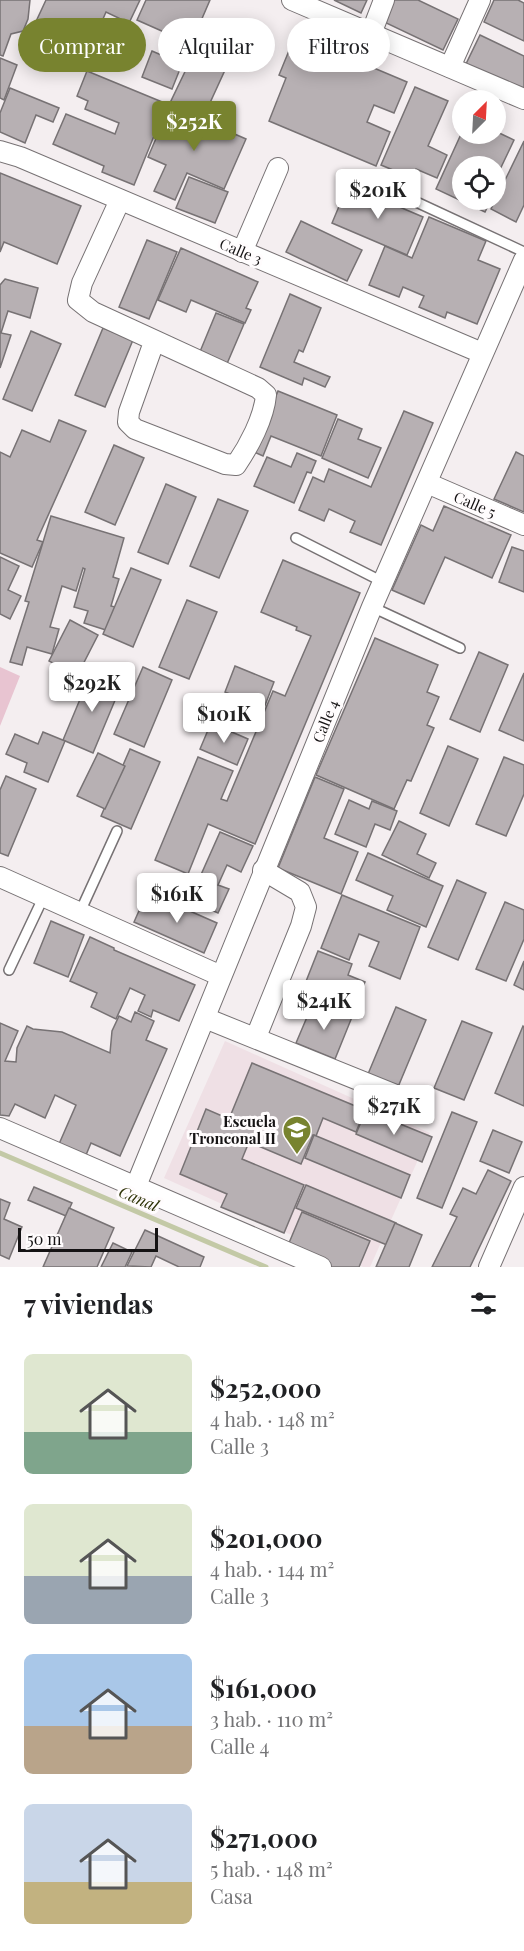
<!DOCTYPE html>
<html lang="es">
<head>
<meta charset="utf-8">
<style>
	:root { --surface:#fff; --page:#f2f2f2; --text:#202124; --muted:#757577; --accent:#78832f }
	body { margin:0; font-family:"Playfair Display",serif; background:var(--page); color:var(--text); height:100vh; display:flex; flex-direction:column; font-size:22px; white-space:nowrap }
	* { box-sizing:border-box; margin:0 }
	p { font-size:20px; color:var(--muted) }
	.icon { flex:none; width:33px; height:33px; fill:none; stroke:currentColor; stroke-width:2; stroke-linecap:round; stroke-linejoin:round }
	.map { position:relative; height:1267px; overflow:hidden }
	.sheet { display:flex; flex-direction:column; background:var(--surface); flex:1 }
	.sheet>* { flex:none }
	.guide { position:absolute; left:18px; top:18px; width:489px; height:54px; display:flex; gap:12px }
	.needle { width:39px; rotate:24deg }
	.tools { position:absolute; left:452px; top:90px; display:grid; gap:12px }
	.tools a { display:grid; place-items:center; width:54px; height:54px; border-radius:50%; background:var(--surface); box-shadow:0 3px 15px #0003; font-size:30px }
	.scale { position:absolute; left:18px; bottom:15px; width:140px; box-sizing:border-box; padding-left:6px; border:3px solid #151314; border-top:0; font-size:16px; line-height:21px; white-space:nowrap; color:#151314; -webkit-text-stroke:4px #fffcfd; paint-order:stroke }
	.price { position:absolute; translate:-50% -51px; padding:0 14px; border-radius:6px; background:#fff; color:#222; font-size:20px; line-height:39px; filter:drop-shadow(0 2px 3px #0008) }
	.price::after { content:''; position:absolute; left:50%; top:36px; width:18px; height:14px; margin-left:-9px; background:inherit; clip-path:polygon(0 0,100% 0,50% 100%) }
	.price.selected { background:var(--accent); color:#fff }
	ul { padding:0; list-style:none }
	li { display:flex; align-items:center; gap:18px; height:150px; padding:0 24px }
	li span { display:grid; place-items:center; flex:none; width:168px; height:120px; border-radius:9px; color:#555 }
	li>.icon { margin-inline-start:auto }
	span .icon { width:72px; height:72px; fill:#fffc; stroke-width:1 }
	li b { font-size:26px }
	h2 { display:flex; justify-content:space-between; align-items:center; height:72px; padding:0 24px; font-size:26px }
	.pill { padding:0 21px; border-radius:27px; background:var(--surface); box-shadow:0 3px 15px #0003; font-size:21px; line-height:54px }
	.pill.selected { background:var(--accent); color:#fff }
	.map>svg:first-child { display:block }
</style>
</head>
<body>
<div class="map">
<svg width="524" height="1267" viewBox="0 0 524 1267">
	<rect width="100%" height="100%" fill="#f4eef0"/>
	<path fill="#efe0e5" d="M225 1041 430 1133 370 1267H363L164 1178Z"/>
	<path fill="#e8c4d1" d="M0 667 20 676 0 726Z"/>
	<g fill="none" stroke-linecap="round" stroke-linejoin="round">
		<path stroke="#c3c9a6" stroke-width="5" d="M0 1153 266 1267"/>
	</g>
	<g fill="#b7b0b3" stroke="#777274" stroke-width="1.5">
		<path d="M0 0H30L28 19 23 31 11 34 3 56 0 55Z"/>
		<path d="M46 0H140L129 23 106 12 93 42 69 32 64 42 33 28Z"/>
		<path d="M146 0H210L191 44 137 20Z"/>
		<path d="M334 0H367L361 13Z"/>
		<path d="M392 0H418L458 19 443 50 382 21Z"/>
		<path d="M494 0H518L524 3V41L484 22Z"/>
		<path d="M480 35 524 56V94L465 66Z"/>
		<path d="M295 36 354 63 355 60 407 82 394 113 374 105 367 122 390 132 376 166 269 121 286 78 279 75Z"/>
		<path d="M152 51 182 64 172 89 142 77Z"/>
		<path d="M193 55 225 70 203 118 170 103Z"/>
		<path d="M0 58 17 65 4 100 0 98Z"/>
		<path d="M87 71 167 104 134 185 102 172 104 166 53 144 66 114 115 134 119 123 85 109 88 101 77 96Z"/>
		<path d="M415 87 448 101 428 146 447 155 437 178 416 169 412 178 381 165Z"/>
		<path d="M10 88 59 108 53 122 36 115 25 143 0 132V113Z"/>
		<path d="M170 106 246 139 224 189 187 173 175 200 154 191 166 165 148 157Z"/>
		<path d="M495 131 514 140 495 180V166H462V200H491L485 212 436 189 462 132 495 134Z"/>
		<path d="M524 141V205L516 222 491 209Z"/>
		<path d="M0 173 81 206 57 264 4 242 0 252Z"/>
		<path d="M189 177 228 192 215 223 176 208Z"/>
		<path d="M348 185 423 217 407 255 332 223Z"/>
		<path d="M429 217 486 241 478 260 500 269 477 324 447 312 445 318 419 307 424 296 403 287 399 297 369 285 385 246 412 258Z"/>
		<path d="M301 221 362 250 347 281 286 252Z"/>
		<path d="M147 240 177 252 149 319 119 307Z"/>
		<path d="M181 248 258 282 246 308 251 310 245 323 191 300 186 312 158 300Z"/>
		<path d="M5 279 38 288 30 318 8 311 1 333 11 335 0 368V285Z"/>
		<path d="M290 294 321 308 303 352 299 350 294 362 330 377 325 387 304 378 302 385 260 367Z"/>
		<path d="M216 313 244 324 226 366 199 354Z"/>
		<path d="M103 328 133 340 105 407 75 395Z"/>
		<path d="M31 331 61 344 32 411 3 399Z"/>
		<path d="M278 391 337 415 321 456 271 436 263 456 254 452Z"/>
		<path d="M404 411 433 423 381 545 350 532 355 521 329 509 324 521 299 510 313 477 324 482 329 469 371 487Z"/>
		<path d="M338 419 362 429 358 439 381 448 368 478 322 458Z"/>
		<path d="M59 420 86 431 37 540 43 542 32 567 0 553V452L10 457 22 430 50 442Z"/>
		<path d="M114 445 144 458 115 525 85 512Z"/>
		<path d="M516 452 524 456V512L494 499Z"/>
		<path d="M297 453 316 461 311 473 307 472 294 503 254 486 267 457 291 467Z"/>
		<path d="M166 484 196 497 168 564 138 552Z"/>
		<path d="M218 499 248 511 219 578 190 566Z"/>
		<path d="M444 506 511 535 492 578 445 557 424 604 392 590 421 525 433 531Z"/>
		<path d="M51 516 124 538 113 577 119 579 111 606 119 608 112 632 84 623 88 611 74 607 85 569 83 568 76 591 62 586 50 627 59 629 52 654 27 647 22 665 10 662 29 602 25 601Z"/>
		<path d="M512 547 524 551V592L499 582Z"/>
		<path d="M0 557 19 566 8 590 21 596 10 619 0 614Z"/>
		<path d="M283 560 360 593 255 844 208 824 188 874 155 860 198 757 233 771 221 799 227 801 273 691 285 696 311 636 296 630 297 627 261 612Z"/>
		<path d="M131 568 161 580 133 647 103 634Z"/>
		<path d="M187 600 217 612 189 679 159 667Z"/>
		<path d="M70 620 98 635 77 676 49 661Z"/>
		<path d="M375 638 438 665 427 692 439 697 427 725 434 728 411 781 407 780 394 809 316 775Z"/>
		<path d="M479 652 508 665 480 732 450 719Z"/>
		<path d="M235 666 274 682 264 708 225 692Z"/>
		<path d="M143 667 172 680 144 747 114 734Z"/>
		<path d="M91 673 121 686 93 753 63 740Z"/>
		<path d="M524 673V741L499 730Z"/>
		<path d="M211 723 248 739 237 765 200 749Z"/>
		<path d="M43 732 65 741 48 782 24 772 27 763 6 754 15 734 38 744Z"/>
		<path d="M448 746 478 759 449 826 420 813Z"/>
		<path d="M130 749 160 762 131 829 101 816Z"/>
		<path d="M98 753 125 766 105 809 77 796Z"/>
		<path d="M504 757 524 765V794L506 836 476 824Z"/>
		<path d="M6 776 36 789 8 856 0 853V790Z"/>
		<path d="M315 777 344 789 324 838 358 852 341 894 278 868Z"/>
		<path d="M349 800 369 809 372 801 397 811 390 830 375 824 366 847 335 834Z"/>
		<path d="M399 821 426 834 417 854 436 863 429 878 382 855Z"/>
		<path d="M220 832 253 846 241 872 227 865 218 885 229 889 218 913 198 904 208 881 200 877Z"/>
		<path d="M368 853 443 886 426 927 387 910 393 896 356 880Z"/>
		<path d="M457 880 486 893 458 960 428 947Z"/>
		<path d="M342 895 420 927 400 979 369 966 379 942 359 934 349 960 321 948Z"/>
		<path d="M158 897 217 923 204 953 134 922 142 904 153 909Z"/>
		<path d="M505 902 524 910V939L506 981 476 969Z"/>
		<path d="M51 921 84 935 68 977 34 963Z"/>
		<path d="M90 937 114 948V950L195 985 179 1021 153 1010 151 1017 138 1011 145 995 130 988 116 1019 91 1007 97 993 70 981Z"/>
		<path d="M318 951 352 964 348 975 365 982 352 1014 301 994Z"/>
		<path d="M524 961V990L514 985Z"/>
		<path d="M313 1003 352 1017 335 1059 296 1043Z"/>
		<path d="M396 1007 426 1020 398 1087 368 1074Z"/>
		<path d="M135 1012 154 1021 146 1040 167 1049 120 1156 91 1143 86 1155 59 1144 76 1105 55 1095 45 1118 15 1104 9 1116 0 1115V1023L18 1031 5 1061 16 1062 17 1048 27 1026 33 1029 62 1032 110 1053 112 1031 119 1016 131 1022Z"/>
		<path d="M462 1021 492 1033 464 1100 434 1088Z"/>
		<path d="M523 1026 524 1027V1106L495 1093Z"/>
		<path d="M252 1063 365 1110 356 1132 323 1118 316 1136 313 1135 301 1164 249 1142 242 1159 304 1185 284 1233 221 1207 227 1194 180 1174 206 1109 229 1119Z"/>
		<path d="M366 1110 432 1137 422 1162 356 1134Z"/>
		<path d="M452 1112 477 1122 442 1208 417 1198Z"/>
		<path d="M493 1130 522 1142 509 1173 480 1161Z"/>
		<path d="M314 1135 410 1175 401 1198 305 1158Z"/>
		<path d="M488 1170 511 1181 470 1267H432L457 1217 450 1214 463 1188 476 1194Z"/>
		<path d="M306 1185 396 1223 387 1245 296 1208Z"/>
		<path d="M34 1187 72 1203 66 1216 28 1200Z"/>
		<path d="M0 1199 10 1203 4 1219 22 1227 9 1259 0 1255Z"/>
		<path d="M69 1208 114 1228 97 1267H43Z"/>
		<path d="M302 1212 370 1241 359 1267H325L286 1250Z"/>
		<path d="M395 1223 422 1235 409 1267H376Z"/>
		<path d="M145 1230 204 1257 200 1267H179L156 1256 151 1267 127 1266Z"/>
		<path d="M113 1243 132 1252 125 1267H101Z"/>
	</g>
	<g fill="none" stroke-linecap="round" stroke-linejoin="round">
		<g stroke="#777274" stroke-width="12">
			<g id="lane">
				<path d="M412 200 524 252"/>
				<path d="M296 538 383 582"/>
				<path d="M372 607 460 648"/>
				<path d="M80 912 117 831"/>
				<path d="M9 970 44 896"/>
			</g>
		</g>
		<g stroke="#777274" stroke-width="22">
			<g id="street">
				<path d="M292 0 524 99"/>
				<path d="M371 34 384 0"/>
				<path d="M450 67 480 0"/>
				<path d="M0 151 20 157 482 353"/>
				<path d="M120 200 82 283 78 300 93 312 258 388 266 395C264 418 249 446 236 465L225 464 135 429 128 422 129 412 154 342"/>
				<path d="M242 252 278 168"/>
				<path d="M427 483 524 525"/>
				<path d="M0 877 221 976"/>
				<path d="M205 1018 408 1100"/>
				<path d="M256 1037 301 926 306 907 300 892 263 870"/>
				<path d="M0 1128 321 1267"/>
				<path d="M136 1186 372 607 524 260"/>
				<path d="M489 1267 524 1187"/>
			</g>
		</g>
		<use href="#lane" stroke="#fff" stroke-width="9"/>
		<use href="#street" stroke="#fff" stroke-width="20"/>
	</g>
	<defs>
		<g id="school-pin" transform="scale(1.5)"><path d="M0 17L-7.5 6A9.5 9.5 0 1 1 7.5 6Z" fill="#78832f" stroke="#fffcfd"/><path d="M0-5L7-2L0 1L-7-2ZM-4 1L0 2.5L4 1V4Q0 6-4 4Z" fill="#fff"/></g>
	</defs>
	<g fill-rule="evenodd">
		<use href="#school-pin" x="297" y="1130"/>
	</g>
	<g text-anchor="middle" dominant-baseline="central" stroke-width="6" stroke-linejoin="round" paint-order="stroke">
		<g font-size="15" fill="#151314" stroke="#fffcfd">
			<text transform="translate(241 251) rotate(23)">Calle 3</text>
			<text transform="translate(475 504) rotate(23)">Calle 5</text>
			<text transform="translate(325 721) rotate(-68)">Calle 4</text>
		</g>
		<g font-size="15" font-weight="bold" fill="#151314" stroke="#fffcfd" text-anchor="end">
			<text x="276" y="1121">Escuela<tspan x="276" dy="17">Tronconal II</tspan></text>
		</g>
		<g font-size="16" font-style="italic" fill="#2e3307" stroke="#fffcfd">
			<text transform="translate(139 1198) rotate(23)">Canal</text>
		</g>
	</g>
</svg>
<div class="tools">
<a><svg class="needle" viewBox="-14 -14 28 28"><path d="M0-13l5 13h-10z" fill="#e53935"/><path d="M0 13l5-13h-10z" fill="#757577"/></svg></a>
<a><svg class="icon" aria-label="locate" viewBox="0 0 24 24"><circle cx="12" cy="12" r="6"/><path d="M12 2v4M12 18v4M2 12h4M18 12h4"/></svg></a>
</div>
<div class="scale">50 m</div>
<b class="price selected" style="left:194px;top:152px">$252K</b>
<b class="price" style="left:378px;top:220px">$201K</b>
<b class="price" style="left:92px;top:713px">$292K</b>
<b class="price" style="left:224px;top:744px">$101K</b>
<b class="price" style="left:177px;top:924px">$161K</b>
<b class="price" style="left:324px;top:1031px">$241K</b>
<b class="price" style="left:394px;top:1136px">$271K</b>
<div class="guide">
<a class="pill selected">Comprar</a>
<a class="pill">Alquilar</a>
<a class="pill">Filtros</a>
</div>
</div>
<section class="sheet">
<h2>7 viviendas<svg class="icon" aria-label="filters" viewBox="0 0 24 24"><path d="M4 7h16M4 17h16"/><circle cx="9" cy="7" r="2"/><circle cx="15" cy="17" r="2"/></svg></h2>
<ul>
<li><span style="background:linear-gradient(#dfe7d0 65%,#7fa58c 0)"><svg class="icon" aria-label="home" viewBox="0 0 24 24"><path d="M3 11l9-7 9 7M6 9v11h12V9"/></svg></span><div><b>$252,000</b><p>4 hab. · 148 m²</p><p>Calle 3</p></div></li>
<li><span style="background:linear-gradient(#dfe7d0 60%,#9aa5b1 0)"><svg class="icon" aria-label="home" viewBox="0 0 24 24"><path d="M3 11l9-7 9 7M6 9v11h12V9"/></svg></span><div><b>$201,000</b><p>4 hab. · 144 m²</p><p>Calle 3</p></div></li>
<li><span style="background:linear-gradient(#a9c7e8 60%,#b9a48a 0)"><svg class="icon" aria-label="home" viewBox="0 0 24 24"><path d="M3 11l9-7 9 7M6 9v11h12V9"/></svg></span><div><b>$161,000</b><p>3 hab. · 110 m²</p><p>Calle 4</p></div></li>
<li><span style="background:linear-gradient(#c9d6e8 65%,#c2b280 0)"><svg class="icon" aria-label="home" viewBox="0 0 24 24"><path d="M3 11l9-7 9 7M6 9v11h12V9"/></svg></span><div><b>$271,000</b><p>5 hab. · 148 m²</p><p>Casa</p></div></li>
</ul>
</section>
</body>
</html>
